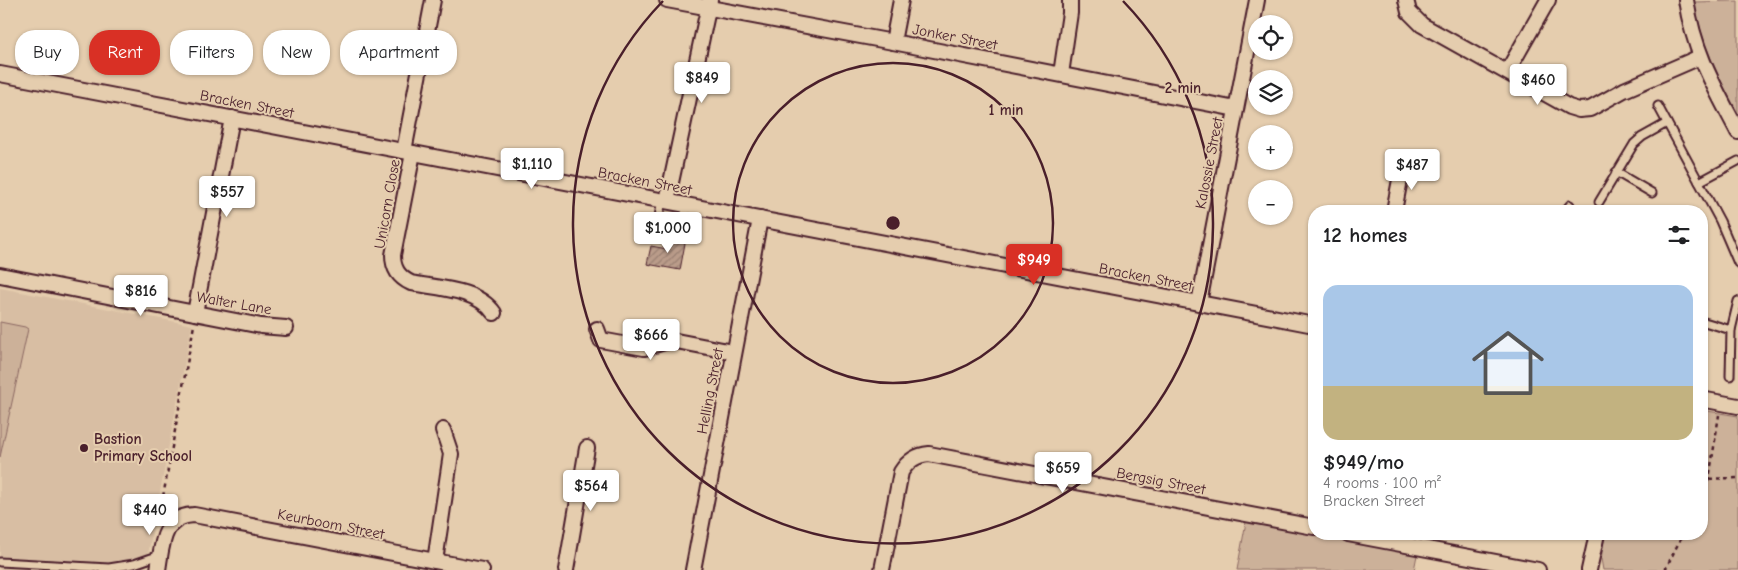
<!DOCTYPE html>
<html lang="en">
<head>
<meta charset="utf-8">
<style>
	:root { --surface:#fff; --page:#f6f6f6; --text:#202124; --muted:#757577; --accent:#d93025 }
	body { margin:0; font-family:"Comic Neue",sans-serif; background:var(--page); color:var(--text); height:100vh; display:flex; flex-direction:column; font-size:19px; white-space:nowrap }
	* { box-sizing:border-box; margin:0 }
	p { font-size:16px; color:var(--muted) }
	.icon { flex:none; width:28px; height:28px; fill:none; stroke:currentColor; stroke-width:2; stroke-linecap:round; stroke-linejoin:round }
	.map { position:relative; flex:1; overflow:hidden }
	.sheet { position:absolute; left:1308px; top:205px; width:400px; height:335px; display:flex; flex-direction:column; background:var(--surface); border-radius:20px; box-shadow:0 1px 4px #0004 }
	.sheet>* { flex:none }
	.hud { position:absolute; left:15px; top:30px; width:475px; height:45px; display:flex; gap:10px }
	.controls { position:absolute; left:1248px; top:15px; display:grid; gap:10px }
	.controls a { display:grid; place-items:center; width:45px; height:45px; border-radius:50%; background:var(--surface); box-shadow:0 1px 4px #0004; font-size:25px }
	.price { position:absolute; translate:-50% -42px; padding:0 11px; border-radius:5px; background:#fff; color:#222; font-size:16px; line-height:32px; filter:drop-shadow(0 1px 2px #0008) }
	.price::after { content:''; position:absolute; left:50%; top:30px; width:15px; height:11px; margin-left:-8px; background:inherit; clip-path:polygon(0 0,100% 0,50% 100%) }
	.price.active { background:var(--accent); color:#fff }
	ul { padding:0; list-style:none }
	li { display:grid; align-content:center; gap:10px; height:265px; padding:0 15px }
	li span { display:grid; place-items:center; height:155px; border-radius:15px; color:#555 }
	li>.icon { margin-inline-start:auto }
	span .icon { width:90px; height:90px; fill:#fffc; stroke-width:1 }
	li b { font-size:21px }
	h2 { display:flex; justify-content:space-between; align-items:center; height:60px; padding:0 15px; font-size:21px }
	.pill { padding:0 18px; border-radius:20px; background:var(--surface); box-shadow:0 1px 4px #0004; font-size:18px; line-height:45px }
	.pill.active { background:var(--accent); color:#fff }
	.map>svg:first-child { display:block }
</style>
</head>
<body>
<div class="map">
<svg width="1738" height="570" viewBox="0 0 1738 570">
	<defs>
		<pattern id="building-hatch" width="6" height="6" patternUnits="userSpaceOnUse" patternTransform="scale(1.25)"><rect width="6" height="6" fill="#ba9c8a"/><path d="M-1 1l2-2M0 6l6-6M5 7l2-2" fill="none" stroke="#997f71"/></pattern>
	</defs>
	<rect width="100%" height="100%" fill="#e5cdae"/>
	<filter id="ink" filterUnits="userSpaceOnUse"><feTurbulence type="fractalNoise" baseFrequency=".02" numOctaves="2"/><feDisplacementMap in="SourceGraphic" scale="10" xChannelSelector="R" yChannelSelector="G"/><feConvolveMatrix kernelMatrix="1 2 1 2 8 2 1 2 1" color-interpolation-filters="sRGB"/></filter>
	<g filter="url(#ink)">
		<path fill="#d8bea3" d="M0 288 192 325 145 570H0Z"/>
		<g fill="#ccb199" stroke="#8b6862">
			<path d="M1738 1V114C1718 77 1702 44 1694 2Z"/>
			<path d="M0 322 25 327 28 329 0 457Z"/>
			<path d="M1701 410 1738 416V570H1603L1601 559 1605 534H1701Z"/>
			<path d="M1246 522 1417 555 1414 570H1237Z"/>
		</g>
		<path fill="url(#building-hatch)" stroke="#4a1f2b" d="M675 236 686 238 680 270 647 264 651 246 667 249 669 237Z"/>
		<g fill="none" stroke-linecap="round" stroke-linejoin="round">
			<g stroke="#4a1f2b" stroke-width="11">
				<g id="service">
					<path d="M1658 106 1720 221 1738 263"/>
					<path d="M1616 172 1652 193"/>
					<path d="M1699 182 1738 161"/>
					<path d="M662 200 658 222 659 228C666 233 676 233 682 227L687 205"/>
					<path d="M1599 202 1634 144 1642 137 1667 123"/>
					<path d="M1565 211 1570 205"/>
					<path d="M1701 321 1731 330 1730 376"/>
					<path d="M1731 330 1738 301"/>
					<path d="M0 562 109 568 134 564 160 555"/>
				</g>
			</g>
			<g stroke="#4a1f2b" stroke-width="18">
				<g id="minor">
					<path d="M667 0 893 42 1236 109"/>
					<path d="M1406 0 1409 12 1422 25 1569 107 1579 110 1590 109 1624 90 1700 57"/>
					<path d="M1686 0C1694 53 1714 86 1738 132"/>
					<path d="M893 42 901 0"/>
					<path d="M1507 72 1548 0"/>
					<path d="M0 74 1314 325"/>
					<path d="M1061 74 1070 13V0"/>
					<path d="M404 151 433 0"/>
					<path d="M413 153 393 255C393 268 398 277 411 283 437 288 478 289 494 313"/>
					<path d="M667 201 710 0"/>
					<path d="M1394 211 1403 164"/>
					<path d="M0 275 261 326 286 328"/>
					<path d="M1199 303 1257 0"/>
					<path d="M195 313 232 118"/>
					<path d="M597 329 601 340 644 348 671 340 733 352"/>
					<path d="M1701 399 1738 406"/>
					<path d="M1348 534 1538 570"/>
					<path d="M435 561 451 454 443 430"/>
					<path d="M158 570C162 546 162 516 194 515L482 570"/>
					<path d="M566 570 587 448"/>
					<path d="M693 570 760 219"/>
					<path d="M882 570 901 472C908 461 916 455 929 454L1314 527"/>
					<path d="M1589 570 1597 534"/>
				</g>
			</g>
			<g stroke="#4a1f2b" stroke-width="2.5" stroke-dasharray="4 4" stroke-linecap="butt">
				<path d="M1701 479 1738 478"/>
				<path d="M1701 496 1709 479 1719 415"/>
				<path d="M169 511 163 497 194 325"/>
				<path d="M1665 570 1683 534"/>
			</g>
			<use href="#service" stroke="#e5cdae" stroke-width="7"/>
			<use href="#minor" stroke="#e5cdae" stroke-width="14"/>
		</g>
	</g>
	<g fill="none" stroke="#4a1f2b" stroke-width="2.5">
		<circle cx="893" cy="223" r="160"/>
		<path d="M1123 1A320 320 0 1 1 663 1"/>
	</g>
	<circle fill="#4a1f2b" stroke="#e5cdae" stroke-width="2" cx="84" cy="448" r="5"/>
	<g text-anchor="middle" dominant-baseline="central" stroke-width="4" stroke-linejoin="round" paint-order="stroke">
		<g font-size="15" fill="#4a1f2b" stroke="#e5cdae">
			<text transform="translate(955 37) rotate(11)">Jonker Street</text>
			<text transform="translate(247 104) rotate(11)">Bracken Street</text>
			<text transform="translate(1209 163) rotate(-79)">Kalossie Street</text>
			<text transform="translate(645 181) rotate(11)">Bracken Street</text>
			<text transform="translate(387 204) rotate(-80)">Unicorn Close</text>
			<text transform="translate(1146 277) rotate(11)">Bracken Street</text>
			<text transform="translate(234 303) rotate(10)">Walter Lane</text>
			<text transform="translate(710 391) rotate(-79)">Helling Street</text>
			<text transform="translate(1161 481) rotate(11)">Bergsig Street</text>
			<text transform="translate(331 524) rotate(11)">Keurboom Street</text>
		</g>
		<g font-size="15" font-weight="bold" fill="#4a1f2b" stroke="#e5cdae" text-anchor="start">
			<text x="94" y="439">Bastion<tspan x="94" dy="17">Primary School</tspan></text>
		</g>
	</g>
	<circle cx="893" cy="223" r="8" fill="#4a1f2b" stroke="#e5cdae" stroke-width="2.5"/>
	<g font-size="15" text-anchor="middle" font-weight="bold" fill="#4a1f2b" stroke="#e5cdae" stroke-width="4" stroke-linejoin="round" paint-order="stroke">
		<text x="1183" y="93">2 min</text>
		<text x="1006" y="115">1 min</text>
	</g>
</svg>
<div class="controls">
<a><svg class="icon" aria-label="locate" viewBox="0 0 24 24"><circle cx="12" cy="12" r="6"/><path d="M12 2v4M12 18v4M2 12h4M18 12h4"/></svg></a>
<a><svg class="icon" aria-label="layers" viewBox="0 0 24 24"><path d="M12 4l9 5-9 5-9-5zM3 14l9 5 9-5"/></svg></a>
<a>+</a>
<a>−</a>
</div>
<b class="price" style="left:702px;top:104px">$849</b>
<b class="price" style="left:1538px;top:106px">$460</b>
<b class="price" style="left:532px;top:190px">$1,110</b>
<b class="price" style="left:1412px;top:191px">$487</b>
<b class="price" style="left:227px;top:218px">$557</b>
<b class="price" style="left:668px;top:254px">$1,000</b>
<b class="price active" style="left:1034px;top:286px">$949</b>
<b class="price" style="left:141px;top:317px">$816</b>
<b class="price" style="left:651px;top:361px">$666</b>
<b class="price" style="left:1063px;top:494px">$659</b>
<b class="price" style="left:591px;top:512px">$564</b>
<b class="price" style="left:150px;top:536px">$440</b>
<div class="hud">
<a class="pill">Buy</a>
<a class="pill active">Rent</a>
<a class="pill">Filters</a>
<a class="pill">New</a>
<a class="pill">Apartment</a>
</div>
<section class="sheet">
<h2>12 homes<svg class="icon" aria-label="filters" viewBox="0 0 24 24"><path d="M4 7h16M4 17h16"/><circle cx="9" cy="7" r="2"/><circle cx="15" cy="17" r="2"/></svg></h2>
<ul>
<li><span style="background:linear-gradient(#a9c7e8 65%,#c2b280 0)"><svg class="icon" aria-label="home" viewBox="0 0 24 24"><path d="M3 11l9-7 9 7M6 9v11h12V9"/></svg></span><div><b>$949/mo</b><p>4 rooms · 100 m²</p><p>Bracken Street</p></div></li>
</ul>
</section>
</div>
</body>
</html>
